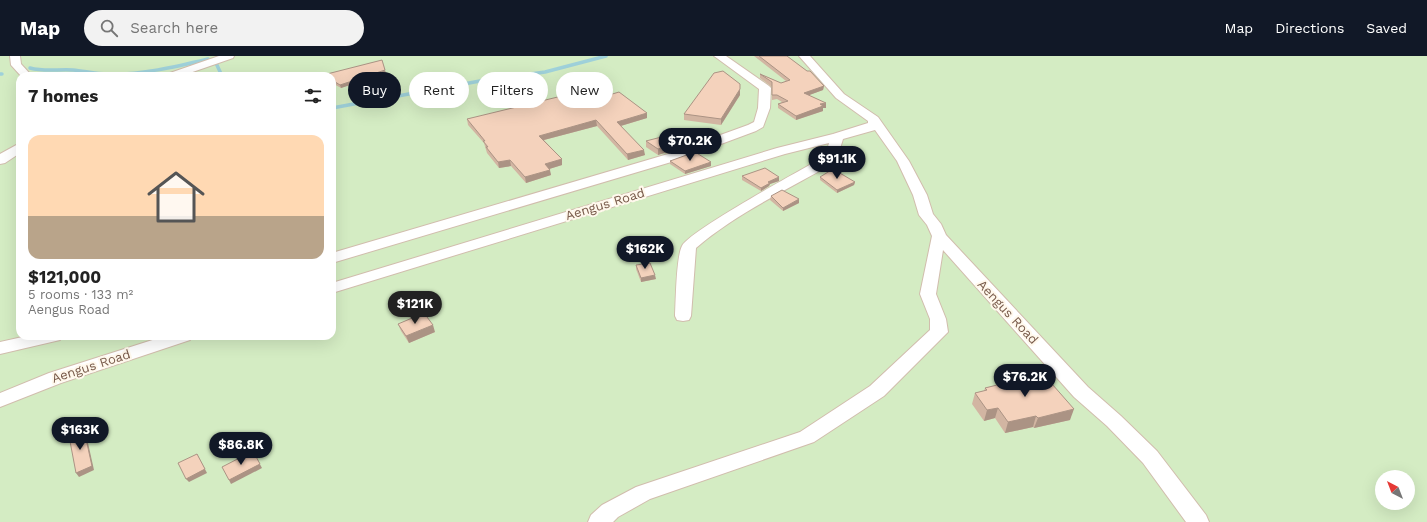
<!DOCTYPE html>
<html lang="en">
<head>
<meta charset="utf-8">
<style>
	:root { --surface:#fff; --page:#f2f2f2; --text:#222; --muted:#767676; --line:#e0e0e0; --accent:#111827 }
	body { margin:0; font-family:"Work Sans",sans-serif; background:var(--page); color:var(--text); height:100vh; display:flex; flex-direction:column; font-size:15px; white-space:nowrap }
	* { box-sizing:border-box; margin:0 }
	p { font-size:13px; color:var(--muted) }
	.icon { flex:none; width:22px; height:22px; fill:none; stroke:currentColor; stroke-width:2; stroke-linecap:round; stroke-linejoin:round }
	.map { position:relative; flex:1; overflow:hidden }
	.side { position:absolute; left:16px; top:16px; width:320px; height:268px; display:flex; flex-direction:column; background:var(--surface); border-radius:12px; box-shadow:0 4px 16px #0002 }
	.side>* { flex:none }
	.guide { position:absolute; left:348px; top:16px; width:380px; height:36px; display:flex; gap:8px }
	.needle { width:26px; rotate:318deg }
	.buttons { position:absolute; left:1375px; top:414px; display:grid; gap:8px }
	.buttons a { display:grid; place-items:center; width:40px; height:40px; border-radius:50%; background:var(--surface); box-shadow:0 4px 16px #0002; font-size:20px }
	.price { position:absolute; translate:-50% -34px; padding:0 9px; border-radius:14px; background:var(--accent); color:#fff; font-size:13px; line-height:26px; filter:drop-shadow(0 1px 2px #0008) }
	.price::after { content:''; position:absolute; left:50%; top:24px; width:12px; height:9px; margin-left:-6px; background:inherit; clip-path:polygon(0 0,100% 0,50% 100%) }
	.price.selected { background:#222; color:#fff }
	ul { padding:0; list-style:none }
	li { display:grid; align-content:center; gap:8px; height:212px; padding:0 12px }
	li+li { border-top:1px solid var(--line) }
	li span { display:grid; place-items:center; height:124px; border-radius:12px; color:#555 }
	li>.icon { margin-inline-start:auto }
	span .icon { width:72px; height:72px; fill:#fffc; stroke-width:1 }
	li b { font-size:17px }
	h2 { display:flex; justify-content:space-between; align-items:center; height:48px; padding:0 12px; font-size:17px }
	.chip { padding:0 14px; border-radius:18px; background:var(--surface); box-shadow:0 4px 16px #0002; font-size:14px; line-height:36px }
	.chip.selected { background:var(--accent); color:#fff }
	header { display:flex; align-items:center; gap:24px; box-sizing:border-box; height:56px; padding:0 20px; background:var(--accent); color:#fff }
	header strong { font-size:19px }
	nav { display:flex; gap:22px; margin-inline-start:auto; font-size:14px }
	.search { width:280px; height:36px; background:var(--page); display:flex; align-items:center; gap:10px; box-sizing:border-box; padding:0 14px; border-radius:22px; color:var(--muted); font-size:15px }
	.map>svg:first-child { display:block }
</style>
</head>
<body>
<header>
<strong>Map</strong>
<div class="search"><svg class="icon" aria-label="search" viewBox="0 0 24 24"><circle cx="10" cy="10" r="6"/><path d="M15 15l6 6"/></svg>Search here</div>
<nav><a>Map</a><a>Directions</a><a>Saved</a></nav>
</header>
<div class="map">
<svg width="1427" height="466" viewBox="0 0 1427 466">
	<rect width="100%" height="100%" fill="#fdf4e5"/>
	<path fill="#d4ecc3" fill-rule="evenodd" d="M0 0H1427V466H0ZM20 20H332V280H20ZM1382 421H1408V447H1382Z"/>
	<g fill="none" stroke-linecap="round" stroke-linejoin="round">
		<g stroke="#9fd1da" stroke-width="3.5">
			<path d="M216 7 222 20"/>
			<path d="M30 12C45 16 58 13 73 14 84 15 96 18 107 18 141 19 175 11 208 3"/>
			<path d="M0 18H2"/>
			<path d="M332 52 480 25 545 16 606 0"/>
		</g>
		<g stroke="#d1bdad" stroke-width="2">
			<g id="minor">
				<path d="M10 0H20L21 8 32 20H21L11 9Z"/>
				<path d="M219 0H234L233 2 181 20H166L167 18Z"/>
				<path d="M714 0H726L769 30 771 32 770 52 763 71 756 75 678 104 332 207V197L668 98 748 69 754 66 758 52 759 33Z"/>
				<path d="M799 0H810L844 38 878 61 909 105 927 139 933 158 941 168 946 179 1088 331 1121 360 1157 395 1206 459 1209 466H1186L1143 407 1107 370 1074 341 943 194 936 238 946 263 948 276 884 340 814 386 650 443 618 461 613 466H588L591 459 602 449 636 431 800 376 870 330 930 274V263L920 238 932 180 927 169 919 159 913 139 897 105 875 74 843 83 838 99 832 108C788 133 734 159 696 192L691 260 689 264 683 265 677 264 675 260C676 244 676 202 682 190 689 175 801 114 822 102L826 98 829 87 785 98 332 237V227L777 92 833 78 868 67V65L836 42Z"/>
				<path d="M20 87V97L5 107 0 108V98Z"/>
				<path d="M27 280H63L60 284 0 298V286Z"/>
				<path d="M165 280H193L190 284 61 327 0 351V337L49 317Z"/>
			</g>
		</g>
		<use href="#minor" fill="#fff" fill-rule="evenodd"/>
	</g>
	<g fill="#d2b5a2">
		<path d="M754 0H787L824 30 823 34 809 39 826 52H823V55L796 64 778 52V48L782 46 777 43 772 44V31L760 22V18L781 27 786 25Z"/>
		<path d="M386 17 341 32 332 27V20H324L323 19Z"/>
		<path d="M740 39 721 69 684 64V58Z"/>
		<path d="M576 49 647 62 621 70 645 99 628 104 597 70 544 84 562 103V109L549 113 551 119 526 127 511 110 499 112 487 97 484 87 468 69 467 63Z"/>
		<path d="M646 85 683 91 658 99 646 91Z"/>
		<path d="M670 105 711 106V110L685 118 670 108Z"/>
		<path d="M742 120 779 125 770 128 769 130 761 135 742 124Z"/>
		<path d="M820 121 855 126 854 129 837 137 820 124Z"/>
		<path d="M771 140 799 147 783 155 770 144Z"/>
		<path d="M636 209 656 223 641 226 636 213Z"/>
		<path d="M398 268 435 276 409 287 401 275Z"/>
		<path d="M1009 321 1036 323 1070 364 1034 372 1033 371 1005 377 995 362 984 365 972 348 975 337 984 335 985 332 1007 327Z"/>
	</g>
	<g fill="#ab9384">
		<path d="M385 14 386 17 341 32 340 29Z"/>
		<path d="M824 30 823 34 804 41V37Z"/>
		<path d="M740 33V39L721 69V63Z"/>
		<path d="M826 47V52H823V55L796 64V60L820 48Z"/>
		<path d="M647 57V62L617 71V66Z"/>
		<path d="M596 64 597 70 540 85 539 80Z"/>
		<path d="M683 85V91L658 99V93Z"/>
		<path d="M644 94 645 99 628 104 627 98Z"/>
		<path d="M562 103V109L546 114 545 108Z"/>
		<path d="M510 104 511 110 499 112 498 106Z"/>
		<path d="M711 106V110L685 118V115Z"/>
		<path d="M550 114 551 119 526 127 525 121Z"/>
		<path d="M779 121V125L770 128 769 130 761 135V132L768 126Z"/>
		<path d="M855 126 854 129 837 137V134Z"/>
		<path d="M799 143V147L783 155V152Z"/>
		<path d="M655 219 656 223 641 226V222Z"/>
		<path d="M433 269 435 276 409 287 406 280Z"/>
		<path d="M998 352 995 362 984 365 987 354Z"/>
		<path d="M1074 353 1070 364 1034 372 1038 362Z"/>
		<path d="M1036 360 1033 371 1005 377 1008 366Z"/>
		<path d="M84 374 86 378 94 414 79 421 76 417Z"/>
		<path d="M253 395 262 412 231 428 229 424Z"/>
		<path d="M197 398 207 417 189 426 186 423Z"/>
	</g>
	<g fill="#f4d2bc" stroke="#ab9384">
		<path d="M759 0H787L807 15H810L824 30 804 37 826 47 820 48 823 50 796 60 778 48 788 45 777 39H772V26L760 18 781 27 790 24Z"/>
		<path d="M382 4 385 14 340 29 332 24V20H325L323 19Z"/>
		<path d="M723 15 740 28V33L721 63 684 58 714 17Z"/>
		<path d="M619 36 647 57 617 66 644 94 627 98 596 64 539 80 562 103 545 108 550 114 525 121 510 104 498 106 486 91H488L483 85H485L467 63 566 39 576 49Z"/>
		<path d="M673 78 683 85 658 93 646 85Z"/>
		<path d="M695 96 711 106 685 115 670 105Z"/>
		<path d="M765 112 779 121 768 126 770 127 761 132 742 120Z"/>
		<path d="M833 113 855 126 837 134 820 121Z"/>
		<path d="M782 134 799 143 783 152 771 140Z"/>
		<path d="M650 207 655 219 641 222 636 209Z"/>
		<path d="M424 257 433 269 406 280 398 268Z"/>
		<path d="M1032 316 1036 323 1045 320 1074 353 1038 362 1036 360 1008 366 998 352 987 354 975 337 987 334 985 332 1013 325 1009 321Z"/>
		<path d="M84 374 92 410 76 417 69 380Z"/>
		<path d="M253 395 260 408 229 424 222 411Z"/>
		<path d="M197 398 205 413 186 423 178 407Z"/>
	</g>
	<g text-anchor="middle" dominant-baseline="central" stroke-width="4" stroke-linejoin="round" paint-order="stroke">
		<g font-size="13" fill="#775949" stroke="#fff8ec">
			<text transform="translate(605 148) rotate(-17)">Aengus Road</text>
			<text transform="translate(1008 256) rotate(47)">Aengus Road</text>
			<text transform="translate(91 310) rotate(-18)">Aengus Road</text>
		</g>
	</g>
</svg>
<div class="buttons">
<a><svg class="needle" viewBox="-14 -14 28 28"><path d="M0-13l5 13h-10z" fill="#e53935"/><path d="M0 13l5-13h-10z" fill="#767676"/></svg></a>
</div>
<b class="price" style="left:690px;top:106px">$70.2K</b>
<b class="price" style="left:837px;top:124px">$91.1K</b>
<b class="price" style="left:645px;top:214px">$162K</b>
<b class="price selected" style="left:415px;top:269px">$121K</b>
<b class="price" style="left:1025px;top:342px">$76.2K</b>
<b class="price" style="left:80px;top:395px">$163K</b>
<b class="price" style="left:241px;top:410px">$86.8K</b>
<div class="guide">
<a class="chip selected">Buy</a>
<a class="chip">Rent</a>
<a class="chip">Filters</a>
<a class="chip">New</a>
</div>
<section class="side">
<h2>7 homes<svg class="icon" aria-label="filters" viewBox="0 0 24 24"><path d="M4 7h16M4 17h16"/><circle cx="9" cy="7" r="2"/><circle cx="15" cy="17" r="2"/></svg></h2>
<ul>
<li><span style="background:linear-gradient(#ffd9b3 65%,#b9a48a 0)"><svg class="icon" aria-label="home" viewBox="0 0 24 24"><path d="M3 11l9-7 9 7M6 9v11h12V9"/></svg></span><div><b>$121,000</b><p>5 rooms · 133 m²</p><p>Aengus Road</p></div></li>
</ul>
</section>
</div>
</body>
</html>
